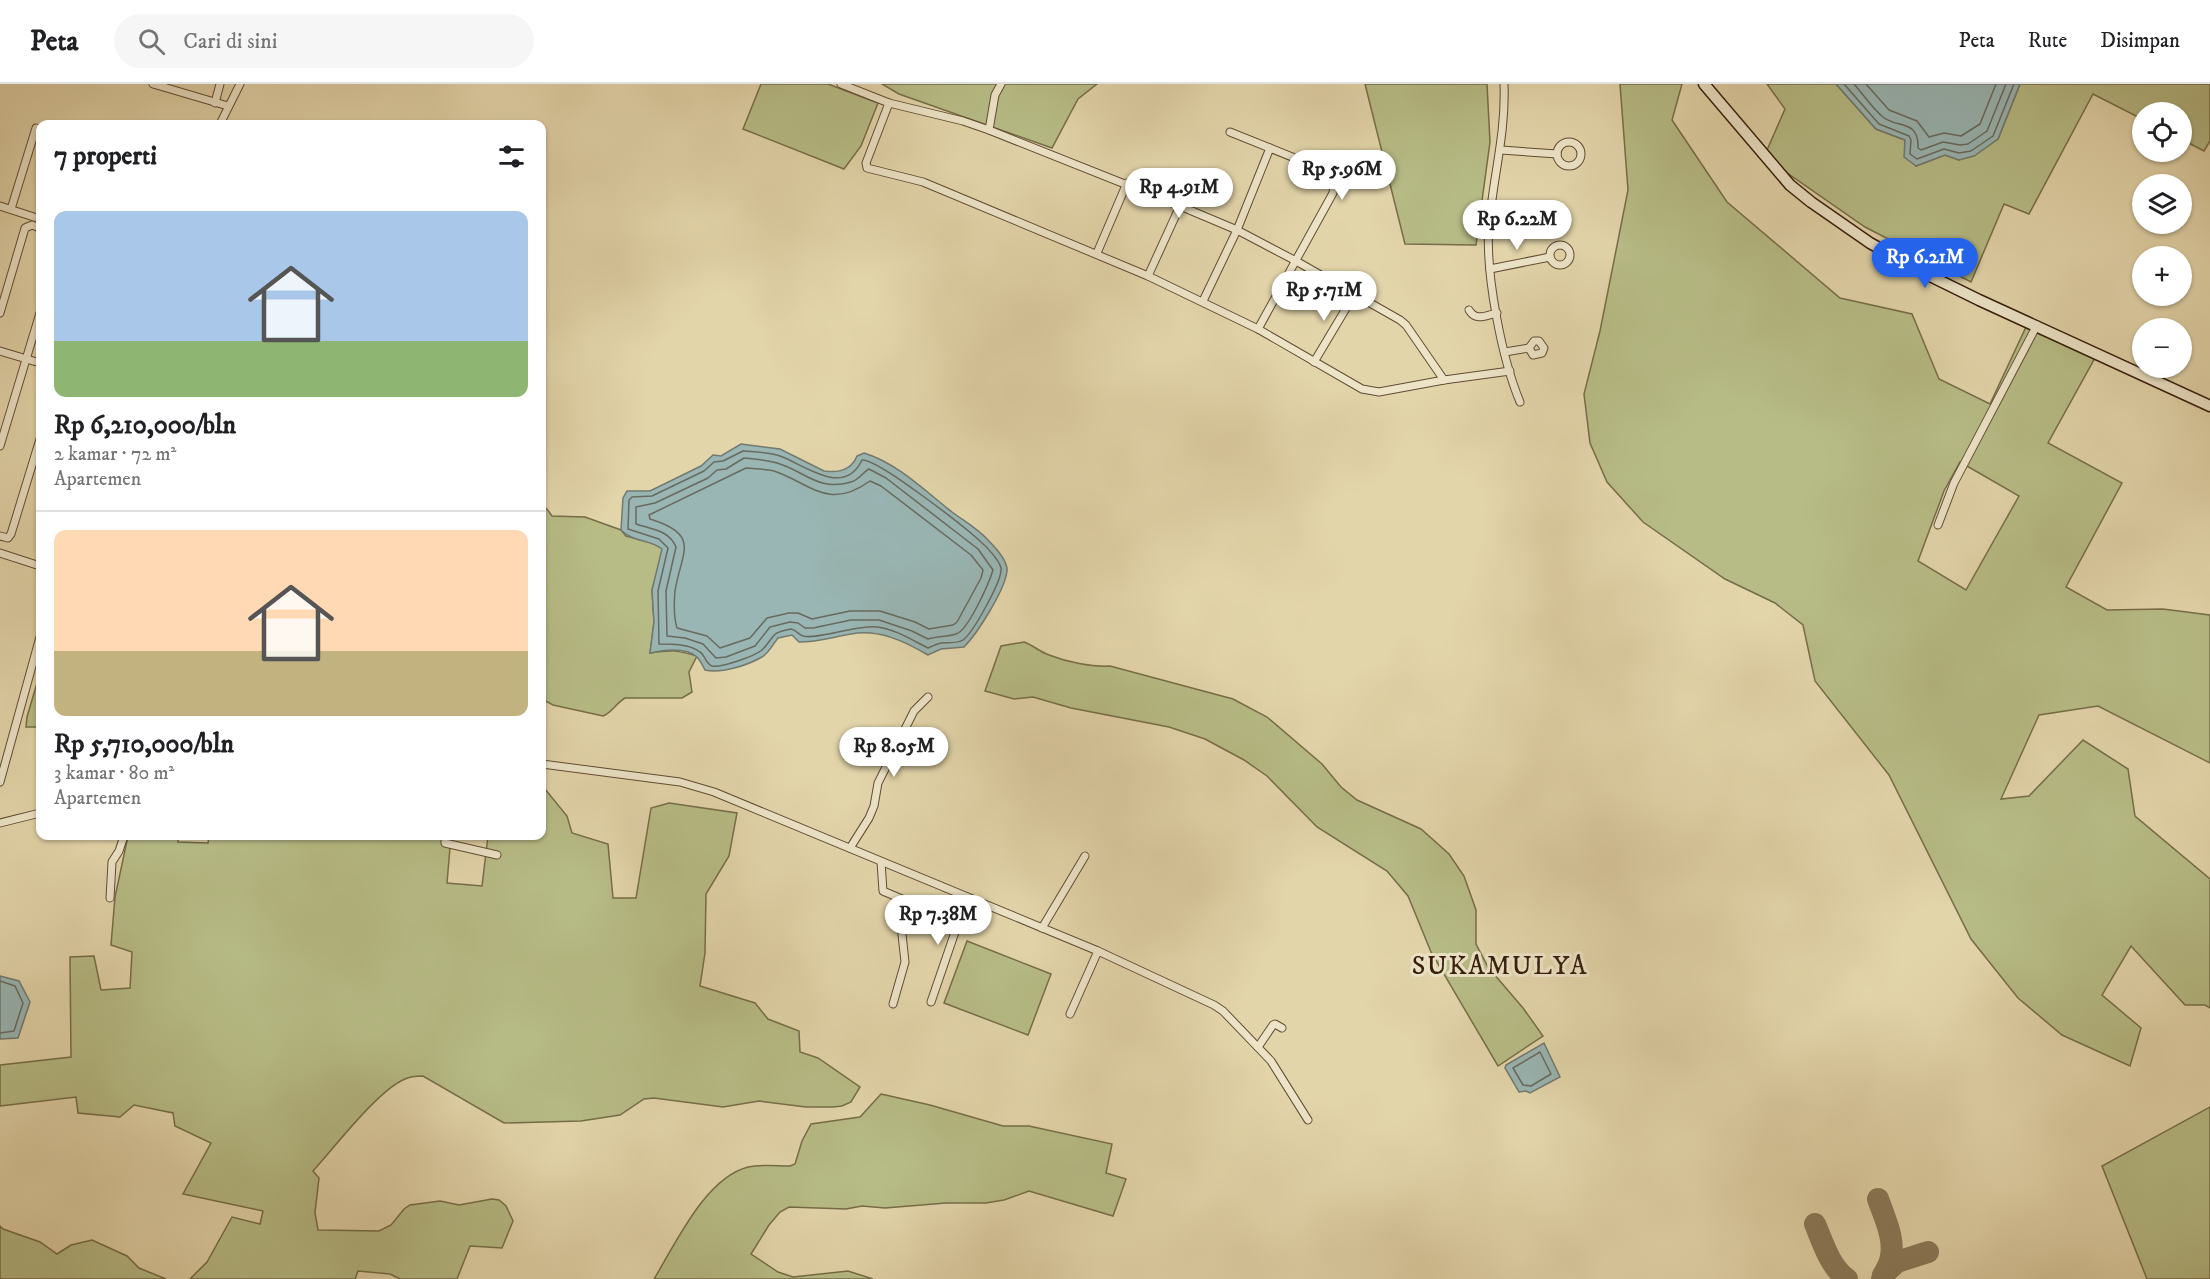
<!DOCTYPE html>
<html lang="id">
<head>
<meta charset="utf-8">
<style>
	:root { --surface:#fff; --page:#f6f6f6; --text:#202124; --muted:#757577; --line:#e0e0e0; --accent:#2563eb }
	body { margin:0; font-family:"IM FELL DW Pica",serif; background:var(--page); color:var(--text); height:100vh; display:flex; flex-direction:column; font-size:22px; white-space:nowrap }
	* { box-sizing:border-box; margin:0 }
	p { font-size:20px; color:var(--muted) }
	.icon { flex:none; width:33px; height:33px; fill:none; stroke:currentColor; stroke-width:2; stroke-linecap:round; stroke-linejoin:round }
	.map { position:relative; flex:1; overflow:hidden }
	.side { position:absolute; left:36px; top:36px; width:510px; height:720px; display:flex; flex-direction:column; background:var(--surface); border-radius:12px; box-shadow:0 2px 4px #0004 }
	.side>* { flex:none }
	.buttons { position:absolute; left:2132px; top:18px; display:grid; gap:12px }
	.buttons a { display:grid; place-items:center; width:60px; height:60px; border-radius:50%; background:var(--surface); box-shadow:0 2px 4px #0004; font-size:30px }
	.price { position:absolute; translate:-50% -51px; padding:0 14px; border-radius:21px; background:#fff; color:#222; font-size:20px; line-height:39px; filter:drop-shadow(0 2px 3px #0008) }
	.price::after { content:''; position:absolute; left:50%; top:36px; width:18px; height:14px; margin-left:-9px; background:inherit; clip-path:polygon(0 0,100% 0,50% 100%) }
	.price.active { background:var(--accent); color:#fff }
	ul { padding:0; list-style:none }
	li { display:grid; align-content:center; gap:12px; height:318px; padding:0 18px }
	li+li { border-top:2px solid var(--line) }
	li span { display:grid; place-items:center; height:186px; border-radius:12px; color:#555 }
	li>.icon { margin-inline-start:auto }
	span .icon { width:108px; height:108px; fill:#fffc; stroke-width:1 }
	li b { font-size:26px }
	h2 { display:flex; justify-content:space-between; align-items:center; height:72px; padding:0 18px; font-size:26px }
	header { display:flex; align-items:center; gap:36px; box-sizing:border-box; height:84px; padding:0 30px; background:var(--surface); border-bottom:2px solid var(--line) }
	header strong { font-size:28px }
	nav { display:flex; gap:33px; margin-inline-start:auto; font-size:21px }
	.search { width:420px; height:54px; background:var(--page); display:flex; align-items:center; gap:15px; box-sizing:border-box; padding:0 21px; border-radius:33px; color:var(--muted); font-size:22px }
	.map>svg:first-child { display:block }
</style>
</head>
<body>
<header>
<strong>Peta</strong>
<div class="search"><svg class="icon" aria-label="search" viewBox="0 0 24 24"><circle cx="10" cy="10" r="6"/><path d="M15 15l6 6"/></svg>Cari di sini</div>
<nav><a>Peta</a><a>Rute</a><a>Disimpan</a></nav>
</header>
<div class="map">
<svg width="2210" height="1195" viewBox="0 0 2210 1195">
	<rect width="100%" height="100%" fill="#e3d5aa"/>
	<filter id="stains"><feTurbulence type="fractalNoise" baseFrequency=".00333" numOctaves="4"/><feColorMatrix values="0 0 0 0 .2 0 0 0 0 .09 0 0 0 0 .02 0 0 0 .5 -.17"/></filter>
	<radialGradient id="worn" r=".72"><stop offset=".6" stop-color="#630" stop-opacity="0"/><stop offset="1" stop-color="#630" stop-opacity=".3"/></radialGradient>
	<g fill="#b7bc86" stroke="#766d48" stroke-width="1.5" fill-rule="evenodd">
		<path d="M761 0H828L878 19 861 62 844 85 743 45Z"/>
		<path d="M882 0H1097L1078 15 1052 64 899 10Z"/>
		<path d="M1365 0H1487L1490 58 1476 161 1405 160Z"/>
		<path d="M1620 0H1682L1672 36 1727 118 1840 214 1912 230 1939 295 1990 320 2026 243 2096 272 2048 359 2122 399 2066 503 2107 526 2163 525 2210 531V679L2098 622 2039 631 2001 715 2029 712 2083 656 2128 685 2135 732 2210 795V924L2205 921H2185L2131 862 2102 911 2141 944 2130 982 2062 951 2018 914 1971 855 1889 691 1815 597 1803 541 1775 519 1725 495 1643 438 1607 398 1590 359 1584 310 1600 247 1628 106ZM1960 378 2019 412 1966 506 1918 477 1944 407Z"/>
		<path d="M1767 0H1836L1876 45 1905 56 1916 82 1945 71 1959 76 1998 55 2020 0H2210V57L2204 67 2181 55V28H2142V35L2093 10 2029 130 2004 120 1971 198 1865 143 1764 73 1785 25Z"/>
		<path d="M542 422 547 425 552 432 585 433 621 446 626 452 656 460 663 465 652 506 654 538 650 569C671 566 677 566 697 572L689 588 692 608 682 614H625C616 619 612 629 603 632L553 621 542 615Z"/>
		<path d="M1024 558C1033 561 1040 568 1049 571 1067 578 1091 583 1110 582L1233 615 1267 633 1322 680 1341 703 1357 716 1421 745 1449 770 1464 792 1476 826V860L1488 883 1523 924 1543 952 1498 982 1431 868 1408 812 1387 787 1317 743 1267 692 1244 676 1205 655 1169 643 1071 624 1033 613 1014 615 985 607 1001 562Z"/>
		<path d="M40 589V643H26L27 633Z"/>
		<path d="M542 705H545L567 732 572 749 608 760 613 814H636L651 724 669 719 737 729 729 772 706 810 705 869 700 902 755 919 768 935 799 947 800 968 818 974 860 1003 851 1018 842 1022 833 1023H806L759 1017 723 1023 654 1014 644 1015 620 1031 581 1037 504 1039 423 992C416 992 411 992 405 995 378 1006 334 1064 313 1087L319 1094 315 1129 318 1146 379 1147 391 1141 404 1125 410 1121 440 1117 459 1121 492 1115 499 1116 506 1122 513 1137 502 1164 470 1162 457 1195H400L390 1190 358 1187 355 1195H190L207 1178 232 1133 260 1140 263 1127 183 1110 211 1059 175 1042 173 1029 134 1021 120 1033 78 1029 76 1013 0 1022V981L71 973 70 873 94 872 101 906 130 904 132 868 111 861 115 813 128 752H179L178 758 208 759 209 752H451L447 799 482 802 488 752H542Z"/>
		<path d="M967 857 1051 890 1028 951 944 919Z"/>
		<path d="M881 1010 930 1021 1003 1042H1029L1112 1060 1106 1089 1126 1095 1113 1132 1029 1107 1004 1116 986 1119H946L885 1124 862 1122 846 1125 789 1123 780 1128 769 1141 751 1170 778 1188 793 1193 848 1187 873 1195H654C675 1161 705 1094 748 1083 762 1080 777 1082 790 1082L795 1080 802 1057 811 1040 860 1033Z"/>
		<path d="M2210 1023V1195H2147L2102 1082Z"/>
		<path d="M0 1142 3 1145 40 1158 57 1170 71 1161 92 1156 127 1172 139 1184 166 1195H0Z"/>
	</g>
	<g fill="#99b6b4" stroke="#717970" stroke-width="1.5">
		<path d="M1836 0H2020L1998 55 1974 72 1959 76 1945 71 1916 82 1904 73 1905 56 1876 45Z"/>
		<path d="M741 360 780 365 824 387C838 389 851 387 857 372L864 369C897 379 925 407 952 428 964 437 978 445 988 456 995 463 1008 477 1007 487 1005 506 977 550 964 563L941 565 928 571C904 557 879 545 851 550 833 553 817 558 799 558L792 551 778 554C773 560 769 569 762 573 748 581 721 590 705 586 703 582 700 576 697 573 686 563 664 566 650 569L654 538 652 506 662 465C650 455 632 458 621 446L623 414 627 407H650L701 382 713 371 721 372Z"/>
		<path d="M0 892 19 897 30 918 18 954 0 955Z"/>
		<path d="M1544 959 1560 993 1530 1009 1526 1007 1519 1008 1505 984 1506 981Z"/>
	</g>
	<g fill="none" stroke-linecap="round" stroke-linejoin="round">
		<g stroke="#686a5f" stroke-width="1.5">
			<path d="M1844 0 1879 40 1909 52 1911 56 1910 70 1917 75 1944 65 1959 69 1971 67 1993 52 2014 0"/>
			<path d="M1854 0C1863 10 1872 24 1883 33 1898 45 1919 35 1918 64L1921 66 1943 58 1960 61 1968 60 1987 47 2006 0"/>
			<path d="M1866 0 1889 26 1917 37 1929 53 1944 49 1961 52 1980 40 1996 0"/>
			<path d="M743 367C755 368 769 368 780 372 805 381 844 414 862 376 877 374 966 444 981 458 987 463 999 476 1001 484 1003 495 973 549 963 556 957 560 948 558 941 559 937 560 932 562 928 564 912 556 895 545 877 543 856 541 817 556 803 552 798 550 796 546 791 545 769 549 776 552 762 566 755 572 721 584 712 582 706 580 705 571 700 568 690 560 671 560 659 560L658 507 668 464 659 455 628 445 629 416 632 413 652 412 704 387 714 378 723 377Z"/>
			<path d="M744 374C754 375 767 376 777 379 805 387 818 408 851 398 859 396 863 388 869 385L886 394 978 465 993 486C989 499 968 547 956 550 947 553 938 552 928 555L912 547 879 536H851L813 544H805L798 539 790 538 770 543 755 562 726 573 716 574 703 560 685 554 667 552 666 507 676 463C669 446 651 445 636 440V423L655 419 708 394 717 386 726 385Z"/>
			<path d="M746 384C755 385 766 385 774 387 812 400 828 427 870 397L881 402 971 471 983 486 981 494 957 538 953 541 929 545 915 538 880 527H850L812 535 798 529H789L767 534 750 554 720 564 707 552 677 544C674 534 674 518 675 507 681 468 702 451 650 435L649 431Z"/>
			<path d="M0 897 15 902 23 919 14 947 0 949"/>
			<path d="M1540 968 1551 990 1531 1002 1523 1001 1513 984Z"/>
		</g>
		<g stroke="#8c7a5a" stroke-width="22">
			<path d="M1878 1115C1885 1135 1896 1156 1890 1177 1888 1183 1884 1189 1882 1195"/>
			<path d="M1815 1140C1823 1159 1830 1183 1847 1195"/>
			<path d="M1883 1191 1897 1178 1928 1168"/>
		</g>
		<g stroke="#614c32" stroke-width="9">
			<g id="minor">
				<path d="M153 0 228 22"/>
				<path d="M841 0 889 19 963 37 989 46 1180 122 1237 146 1296 177 1400 236 1406 241 1444 296"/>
				<path d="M1504 0C1506 50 1493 93 1489 142 1485 189 1502 275 1520 318"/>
				<path d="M215 19 220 0"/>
				<path d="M889 19 866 79 867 84 923 98 1148 192 1258 245 1362 305 1379 308 1444 296 1510 287"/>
				<path d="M220 40 240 0"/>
				<path d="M989 46 995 11 1001 0"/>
				<path d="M1230 48 1322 85C1332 92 1335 96 1333 109L1258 245"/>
				<circle cx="1569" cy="70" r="12"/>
				<path d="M1501 66 1557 70"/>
				<path d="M0 122 40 135"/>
				<path d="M11 125 36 44 40 45"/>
				<circle cx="1560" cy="171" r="10"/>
				<path d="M1097 169 1127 99"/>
				<path d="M1490 185 1550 173"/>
				<path d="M1148 192 1180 122"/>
				<path d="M1203 217 1237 146 1270 64"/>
				<path d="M1469 226C1476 238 1487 231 1497 229"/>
				<path d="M0 229 25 144 32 141 40 144"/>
				<path d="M1534 257H1539L1544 264 1542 269 1533 271 1529 264Z"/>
				<path d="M0 267 40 279"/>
				<path d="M1505 268 1529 264"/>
				<path d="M1314 278 1354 211"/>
				<path d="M0 362 40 229"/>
				<path d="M1938 441 1954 399 2037 241"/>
				<path d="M0 452 8 454 11 450 40 355"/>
				<path d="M0 469 40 482"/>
				<path d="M542 680 680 698 714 708 1098 867 1214 921 1223 927 1271 977 1308 1036"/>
				<path d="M0 698 40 553"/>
				<path d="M0 739 40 729"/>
				<path d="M445 752V759L497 771"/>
				<path d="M850 764 869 734 874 722 878 699 914 627 928 613"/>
				<path d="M881 778 883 807 904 816 900 832 905 878 893 920"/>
				<path d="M110 814 112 778 119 767 124 752"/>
				<path d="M1042 844 1085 772"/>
				<path d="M931 918 967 813"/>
				<path d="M1070 930 1098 867"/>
				<path d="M1258 963 1273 941 1275 940 1282 944"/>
			</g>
		</g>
		<g stroke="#361e0a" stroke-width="13">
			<path id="secondary" d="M1704 0 1790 101 1811 118 1870 159 1920 187 1979 216 2210 322"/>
		</g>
		<use href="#minor" stroke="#ede4c8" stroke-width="7"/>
		<use href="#secondary" stroke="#ede4c8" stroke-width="10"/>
	</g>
	<g text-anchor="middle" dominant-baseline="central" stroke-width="6" stroke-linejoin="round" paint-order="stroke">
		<g font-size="26" letter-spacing="1.5" fill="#361e0a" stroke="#ede4c8">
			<text x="1500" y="882">SUKAMULYA</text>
		</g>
	</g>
	<rect width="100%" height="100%" filter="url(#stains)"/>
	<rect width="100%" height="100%" fill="url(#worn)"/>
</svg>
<div class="buttons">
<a><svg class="icon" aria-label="locate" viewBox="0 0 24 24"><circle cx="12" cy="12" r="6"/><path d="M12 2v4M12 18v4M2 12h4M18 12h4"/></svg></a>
<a><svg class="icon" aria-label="layers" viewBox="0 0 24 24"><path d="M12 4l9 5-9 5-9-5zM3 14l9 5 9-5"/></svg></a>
<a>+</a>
<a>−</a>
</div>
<b class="price" style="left:1342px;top:117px">Rp 5.96M</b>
<b class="price" style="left:1179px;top:135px">Rp 4.91M</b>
<b class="price" style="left:1517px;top:167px">Rp 6.22M</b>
<b class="price active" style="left:1925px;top:205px">Rp 6.21M</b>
<b class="price" style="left:1324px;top:238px">Rp 5.71M</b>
<b class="price" style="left:894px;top:694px">Rp 8.05M</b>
<b class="price" style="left:938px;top:862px">Rp 7.38M</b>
<section class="side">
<h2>7 properti<svg class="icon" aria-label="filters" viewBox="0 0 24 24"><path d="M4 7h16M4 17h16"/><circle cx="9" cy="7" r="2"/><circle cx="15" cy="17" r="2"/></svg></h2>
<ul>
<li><span style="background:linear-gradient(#a9c7e8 70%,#8fb573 0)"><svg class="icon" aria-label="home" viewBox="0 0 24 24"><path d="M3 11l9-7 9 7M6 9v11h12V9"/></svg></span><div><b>Rp 6,210,000/bln</b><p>2 kamar · 72 m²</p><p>Apartemen</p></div></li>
<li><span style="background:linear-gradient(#ffd9b3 65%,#c2b280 0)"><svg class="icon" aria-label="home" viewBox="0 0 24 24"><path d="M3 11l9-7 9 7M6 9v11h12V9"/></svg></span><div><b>Rp 5,710,000/bln</b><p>3 kamar · 80 m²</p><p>Apartemen</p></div></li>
</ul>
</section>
</div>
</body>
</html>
